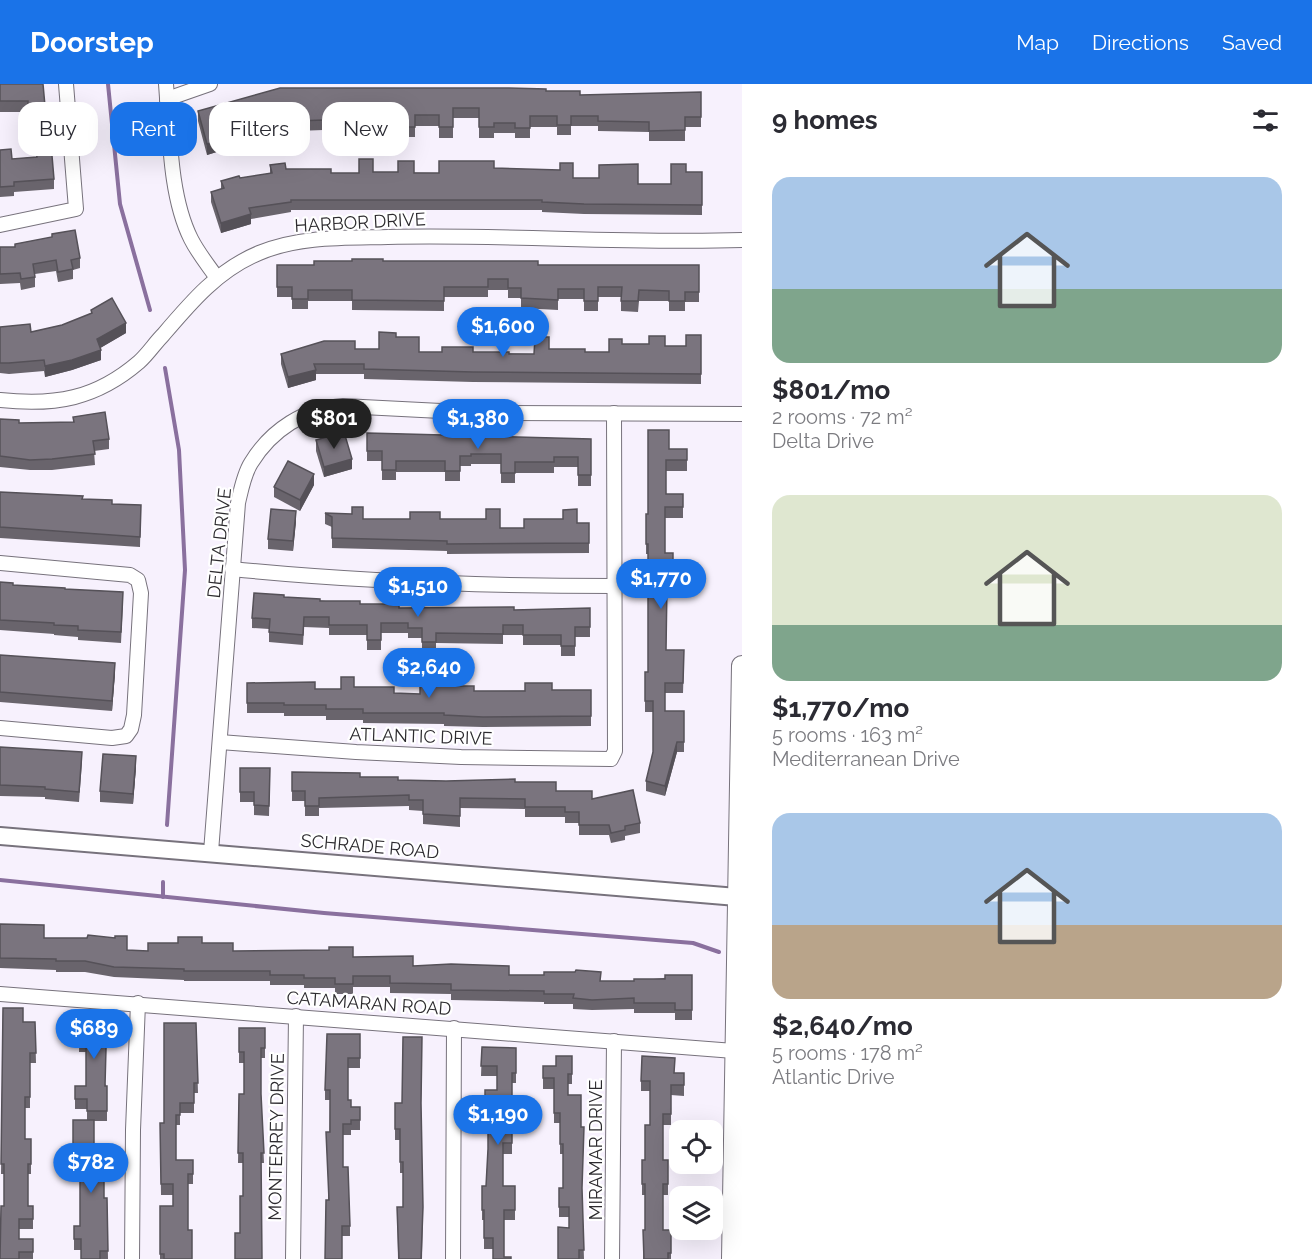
<!DOCTYPE html>
<html lang="en">
<head>
<meta charset="utf-8">
<style>
	:root { --surface:#fff; --page:#f7f7f7; --text:#2b2b33; --muted:#7c7c81; --accent:#1a73e8 }
	body { margin:0; font-family:Raleway,sans-serif; background:var(--page); color:var(--text); height:100vh; display:flex; flex-direction:column; font-size:22px; white-space:nowrap }
	* { box-sizing:border-box; margin:0 }
	p { font-size:20px; color:var(--muted) }
	.icon { flex:none; width:33px; height:33px; fill:none; stroke:currentColor; stroke-width:2; stroke-linecap:round; stroke-linejoin:round }
	.map { position:relative; flex:1; overflow:hidden }
	.drawer { display:flex; flex-direction:column; background:var(--surface); width:570px }
	.drawer>* { flex:none }
	.banner { position:absolute; left:18px; top:18px; width:570px; height:54px; display:flex; gap:12px }
	.fabs { position:absolute; left:669px; top:1036px; display:grid; gap:12px }
	.fabs a { display:grid; place-items:center; width:54px; height:54px; border-radius:12px; background:var(--surface); box-shadow:0 6px 24px #0002; font-size:30px }
	.price { position:absolute; translate:-50% -51px; padding:0 14px; border-radius:21px; background:var(--accent); color:#fff; font-size:20px; line-height:39px; filter:drop-shadow(0 2px 3px #0008) }
	.price::after { content:''; position:absolute; left:50%; top:36px; width:18px; height:14px; margin-left:-9px; background:inherit; clip-path:polygon(0 0,100% 0,50% 100%) }
	.price.on { background:#222; color:#fff }
	ul { padding:0; list-style:none }
	li { display:grid; align-content:center; gap:12px; height:318px; padding:0 30px }
	li span { display:grid; place-items:center; height:186px; border-radius:18px; color:#555 }
	li>.icon { margin-inline-start:auto }
	span .icon { width:108px; height:108px; fill:#fffc; stroke-width:1 }
	li b { font-size:26px }
	h2 { display:flex; justify-content:space-between; align-items:center; height:72px; padding:0 30px; font-size:26px }
	.chip { padding:0 21px; border-radius:18px; background:var(--surface); box-shadow:0 6px 24px #0002; font-size:21px; line-height:54px }
	.chip.on { background:var(--accent); color:#fff }
	header { display:flex; align-items:center; gap:36px; box-sizing:border-box; height:84px; padding:0 30px; background:var(--accent); color:#fff }
	header strong { font-size:28px }
	nav { display:flex; gap:33px; margin-inline-start:auto; font-size:21px }
	main { display:flex; flex:1; min-height:0 }
	.map>svg:first-child { display:block }
</style>
</head>
<body>
<header>
<strong>Doorstep</strong>
<nav><a>Map</a><a>Directions</a><a>Saved</a></nav>
</header>
<main>
<div class="map">
<svg width="742" height="1175" viewBox="0 0 742 1175">
	<rect width="100%" height="100%" fill="#f7f1fd"/>
	<g fill="none" stroke-linecap="round" stroke-linejoin="round">
		<g stroke="#8a709e" stroke-width="4">
			<path d="M108 0 120 120 150 226"/>
			<path d="M165 284 179 366 185 486 167 741"/>
			<path d="M0 796 324 829 693 859 719 868"/>
			<path d="M163 813V798"/>
		</g>
		<g stroke="#77727c" stroke-width="16">
			<g id="minor">
				<path d="M166 0C170 48 169 111 191 155 198 169 208 181 217 194"/>
				<path d="M167 15 210 0"/>
				<path d="M0 141 76 125 66 0"/>
				<path d="M0 316C55 322 96 315 139 278 148 270 155 259 163 251 191 218 218 186 259 169 299 152 346 154 388 153 506 150 624 160 742 156"/>
				<path d="M0 479 130 491 138 496 141 509 134 631 131 645 126 652 112 654 0 644"/>
				<path d="M232 485C360 498 487 502 615 502"/>
				<path d="M220 658 356 668 461 673 611 675 615 667 614 329"/>
				<path d="M211 768 238 419C241 406 244 390 251 379 271 346 305 324 343 322L480 329 742 330"/>
				<path d="M0 910 734 967"/>
				<path d="M132 1175 133 1046 138 919"/>
				<path d="M293 1175 296 932"/>
				<path d="M453 1175 454 944"/>
				<path d="M612 1175 614 957"/>
			</g>
		</g>
		<g stroke="#77727c" stroke-width="20">
			<path id="tertiary" d="M0 752 737 813"/>
		</g>
		<g stroke="#77727c" stroke-width="22">
			<path id="secondary" d="M732 1175 742 582"/>
		</g>
		<use href="#minor" stroke="#fff" stroke-width="14"/>
		<use href="#tertiary" stroke="#fff" stroke-width="16"/>
		<use href="#secondary" stroke="#fff" stroke-width="20"/>
	</g>
	<g fill="#69646c">
		<path d="M0 0 45 22V32L28 33V28H0Z"/>
		<path d="M546 7 580 11 701 8V43H685V57H649V48L598 47V42H571V51H557V43H530V54H515V49H494V54H479V34H453V54H439V42H415V53H401L400 46H376V53L323 51V46L297 47V55H281V42L256 48V60L223 70V66L207 71 198 37V27Z"/>
		<path d="M36 62 54 95V105L14 108V112L0 113V66L12 75 36 73Z"/>
		<path d="M270 81 286 85 331 89H359L373 88 439 89 494 84 573 94 638 100H671L686 88H702V131L584 130 542 128V126H291V128L251 135V140L221 149 211 118V108L221 105V97L270 90Z"/>
		<path d="M0 163 80 174V184L73 186V195L58 198 56 187 35 190V203L21 206 20 199 0 200Z"/>
		<path d="M383 177 538 181H699V218H685V227H669V217H639L638 228 621 227V213H598V227H584V215H558V226L521 224V214H508V206H488V213H444V227L352 226V217H308V225H292V213H277V181H314Z"/>
		<path d="M91 226 126 249 100 264 101 276 72 286 45 293 44 287 9 290 0 289V243L31 248 62 241 91 230Z"/>
		<path d="M701 251V300L473 298 364 295V290H316V296L288 304 281 280V270L355 265H379L396 253 419 268H473L534 270 549 265 585 268H609L622 260 665 262H686Z"/>
		<path d="M73 333 109 355V365L94 367 95 381 52 386H30L0 383V335L19 339 73 338Z"/>
		<path d="M367 349 591 355V402H578V383H554V389H515V399H501V380H471V382H460V397H445V388H396V396H382V377H367Z"/>
		<path d="M316 356 352 385 324 393 316 367Z"/>
		<path d="M669 365H687V387H666V410H683V434H665V469H673V510H667L666 566 684 576 683 609H665V627H684V668H677L665 712 646 707V697L653 668V628H645V588H648V470H646V430H648Z"/>
		<path d="M314 401 300 427 274 413V403Z"/>
		<path d="M0 408 82 415 112 420 141 421 140 463 0 454Z"/>
		<path d="M325 429 363 435H440L500 444H524L589 439V469L447 470V467L332 464V443L325 440Z"/>
		<path d="M296 437 293 467 268 465V455Z"/>
		<path d="M0 498 13 501 65 505 123 518 121 559 78 556V553L54 551V550L0 546Z"/>
		<path d="M284 513 399 524 514 526 590 524V553H575V572H561V561H523V551H503V560L436 559V568H422V554H408V549H381V566H367V551H329V544L304 543 303 561 269 558V545L252 544V534Z"/>
		<path d="M0 571 115 589 112 627 0 618Z"/>
		<path d="M247 599 315 605H341L354 603 394 609 420 610 435 602 474 607 591 606V642L483 643 444 642V640L363 639V636H326V632H284V629H247Z"/>
		<path d="M0 663 82 678 79 718 45 715V713L0 712Z"/>
		<path d="M136 683 133 720 100 718V707Z"/>
		<path d="M240 684H270L269 732 254 731V718H240Z"/>
		<path d="M292 688 398 696 446 697 515 698 592 715 640 739V749L625 752V756L611 759 609 751H579V739H565V733H525V725L460 724V743L423 740V727L409 726V722L319 724V732H305V717H292Z"/>
		<path d="M0 840 44 854 127 866 148 867 202 859 233 867 353 873 413 882 509 891 601 897H634L692 891V936H675V929H634V925L592 926 573 925V920H544V918L451 916V910L390 909V903H353V910H335V904H304V901H270V897H184V896L114 893 85 888H56V886L0 884Z"/>
		<path d="M3 924 23 938H35L36 979H30V1024H25V1055H31V1090H28V1122H33V1145H19V1155H33V1175H0L4 1122V1090H1Z"/>
		<path d="M80 928 106 1002H107V1037H94V1072L104 1114H107L108 1175H81V1166H74V1142H80V1075H73V1036H87V1025H75V1002H86V968H79Z"/>
		<path d="M196 939 198 1009H194V1029H180V1041H176V1076H193V1100H188V1146L192 1175H160V1122H173V1111H161L160 1039H164Z"/>
		<path d="M239 944H265V974H261V1010L264 1079H261L240 1149 243 1112V1079H238L239 1010H244V979H239Z"/>
		<path d="M360 950V984H348V1016L351 1023H360V1046H351V1051H343V1083L350 1142V1152H342L328 1116 330 1016H325V1006Z"/>
		<path d="M403 953H422L421 1024 423 1133 422 1175H398L397 1123H403V1089H400V1056H395V1019H402Z"/>
		<path d="M482 963 516 964V999H512V1070H503V1102H515V1136H504L493 1175V1165H484V1136H482V1102H486L488 1065V1035H485V1006H497V992H481Z"/>
		<path d="M572 972V1000H568V1011L582 1109 584 1175H558L569 1144V1133H559V1104H563V1070H560V1039H554V1005H543V982H556Z"/>
		<path d="M675 989 684 999V1012L671 1011V1041H663V1076H668V1111H663V1146H671V1175H643L645 1146V1111H642V1076H645L650 1041V1007H641V997Z"/>
	</g>
	<g fill="#555158">
		<path d="M281 32V42L253 49V39Z"/>
		<path d="M256 50V60L223 70V60Z"/>
		<path d="M223 56V66L207 71V60Z"/>
		<path d="M251 130V140L221 149V139Z"/>
		<path d="M126 239V249L97 266V255Z"/>
		<path d="M101 266V276L72 286 45 293V282Z"/>
		<path d="M316 286V296L288 304V293Z"/>
		<path d="M352 375V385L324 393V383Z"/>
		<path d="M314 390V401L300 427V416Z"/>
		<path d="M296 427V437L293 467V457Z"/>
		<path d="M115 579V589L112 627V617Z"/>
		<path d="M677 658V668L665 712V702Z"/>
		<path d="M136 672V683L133 720V710Z"/>
	</g>
	<g fill="#7a747e" stroke="#555158" stroke-width="1.5">
		<path d="M0 0H43L45 22 28 23V17H0Z"/>
		<path d="M280 4H509L546 5V7H580V11L701 8V33H685V46L649 47V38L598 37V32H571V41H557V32H530V44H515V39H494V43H479V24H453V43H439V31H415V43H401L400 35H376V42L323 40V36L297 37V44L281 45V32L253 39 256 50 223 60V56L207 60 198 27Z"/>
		<path d="M51 60 54 95 14 98V102L0 103V66L11 65 12 75 37 73 36 62Z"/>
		<path d="M359 75H373V88H398V77H414V89H439V77H494V84L560 86V79H573V94H599V81L638 80V100H671V80H686V88H702V121L584 120 542 118V116H291V118L249 124 251 130 221 139 211 108 224 104 221 97 239 92 240 94 272 89 270 81 285 79 286 85H331V89H359Z"/>
		<path d="M75 146 80 174 71 176 73 185 58 188 56 176 33 180 35 193 21 195 20 189 0 190V163H15V160L52 153V150Z"/>
		<path d="M352 175H383V177H538V181H699V208H685V217H669V207L639 206 638 217H621L622 203H598V217H584V205H558V216L521 214V204H508V195H488V203H444V217L352 216V206H308V215H292V203H277V181H314V177H352Z"/>
		<path d="M112 214 126 239 97 255 101 266 72 276 45 282 44 276 9 279H0V243L30 240 31 248 62 241 92 229 91 226Z"/>
		<path d="M379 248 396 249V253H419V268H442V263H473V268H509V270H534L535 253H549V265H585V268H609V255H622V260H649V252H665V262H686V251H701V290L473 288 364 285V280H314L316 286 288 293 281 270 324 257H355V265H379Z"/>
		<path d="M105 328 109 355 93 357 95 370 52 375 30 376 0 372V335L19 336V339L74 338 73 333Z"/>
		<path d="M648 346H669V365H687V376H666V410H683V423H665V469H673V500H667L666 566H684L683 599H665V627H684V658H677L665 702 646 697 653 668V617H645V588H648V460H646V430H648Z"/>
		<path d="M344 348 352 375 324 383 316 356Z"/>
		<path d="M367 349 591 355V391H578V373H554V378H515V389H501V370H471V372H460V387H445V377H396V386H382V367H367Z"/>
		<path d="M288 377 314 390 300 416 274 403Z"/>
		<path d="M0 408 83 412 82 415 112 416V420L141 421 140 453 0 443Z"/>
		<path d="M352 423H363V435H410V428H440V435H486V425H500V444H524V435H563V426L577 425V439H589V459L447 460V457L332 454V433L325 429 352 430Z"/>
		<path d="M271 425 296 427 293 457 268 455Z"/>
		<path d="M0 498 13 499V501L65 504V505L123 508 121 548 78 546V542L54 541V539L0 536Z"/>
		<path d="M254 509 284 511V513L320 515V517H360V520H399V524L514 523V526L590 524V543H575V562H561V551H523V541H503V550L436 549V558H422V544H408V539H381V556H367V541H329V533H304L303 551 269 548 270 535 252 534Z"/>
		<path d="M0 571 115 579 112 617 0 608Z"/>
		<path d="M341 593H354V603H394V609L420 610V593H435V602H474V607H525V599H552V606H591V632L483 633 444 631V629H363V625H326V621H284V619H247V599L315 598V605H341Z"/>
		<path d="M0 663 82 668 79 708 45 705V703L0 701Z"/>
		<path d="M103 670 136 672 133 710 100 707Z"/>
		<path d="M240 684H270L269 722 254 721V708H240Z"/>
		<path d="M292 688 360 689V693H398V696L446 697 515 695V698H556V707H592V715L633 706 640 739 625 742V746L611 749 609 741H579V728H565V723H525V715L460 714V732L423 730V716H409V711L319 714V722H305V707H292Z"/>
		<path d="M0 840 44 841V854H87L88 851 115 854V852H127V866L148 867V859H178V853H202V859H233V867L329 866V863H353V873L413 872V882L451 880 509 882V891H544V888H575L576 886 601 888 600 897H634V895H665V891H692V926H675V919H634V914L592 916 573 914 574 910H544V907L451 906V900L390 899V892H353V900H335V894H304V891H270V887H184V885L114 883 85 877H56V875L0 874Z"/>
		<path d="M3 924H23V938H35L36 969H30V1013H25V1055H31V1080H28V1122H33V1135H19V1155H33V1168H19V1175H0L1 1122H4V1080H1Z"/>
		<path d="M80 928H107L105 1002H107V1027H87V1015H75V1002H86V957H79Z"/>
		<path d="M164 939H196L198 999H194V1019H180V1031H176V1076H193V1090H188V1146H192V1175H164V1170H160V1122H173V1100H161L160 1039H164Z"/>
		<path d="M239 944H265V964H261V1010L264 1069H261L262 1175H235V1149H240V1112H243V1069H238L239 1010H244V968H239Z"/>
		<path d="M327 950H360V974H348V1016H351V1023H360V1036H351V1040H343V1083H348L350 1142H342V1175H325L326 1116H329L326 1048H330V1006H325Z"/>
		<path d="M403 953H422L421 1019 423 1123 421 1175H399L397 1123H403V1078H400V1045H395V1019H402Z"/>
		<path d="M482 963 516 964V989H512V1059H503V1102H515V1126H504V1173H511V1175H493V1154H484V1126H482V1102H486L488 1065V1024H485V1006H497V982H481Z"/>
		<path d="M556 972H572V990H568V1011H581V1043H584L582 1104 584 1166H579V1175H558V1143L569 1144V1123H559V1104H563V1060H560V1029H554V994H543V982H556Z"/>
		<path d="M642 972 675 974 674 989H684V1001H671V1030H663V1076H668V1100H663V1146H671V1169H668V1175H644L643 1146H645V1100H642V1076H645V1041H650V997H641Z"/>
		<path d="M73 1036H94V1072H104V1114H107L108 1167H100V1175H81V1155H74V1142H80V1065H73Z"/>
	</g>
	<g text-anchor="middle" dominant-baseline="central" stroke-width="4.5" stroke-linejoin="round" paint-order="stroke">
		<g font-size="18" fill="#2d2b2f" stroke="#fff">
			<text transform="translate(360 138) rotate(-3)">HARBOR DRIVE</text>
			<text transform="translate(219 459) rotate(-84)">DELTA DRIVE</text>
			<text transform="translate(421 652) rotate(2)">ATLANTIC DRIVE</text>
			<text transform="translate(370 762) rotate(5)">SCHRADE ROAD</text>
			<text transform="translate(369 919) rotate(4)">CATAMARAN ROAD</text>
			<text transform="translate(276 1053) rotate(-89)">MONTERREY DRIVE</text>
			<text transform="translate(595 1066) rotate(-90)">MIRAMAR DRIVE</text>
		</g>
	</g>
</svg>
<div class="fabs">
<a><svg class="icon" aria-label="locate" viewBox="0 0 24 24"><circle cx="12" cy="12" r="6"/><path d="M12 2v4M12 18v4M2 12h4M18 12h4"/></svg></a>
<a><svg class="icon" aria-label="layers" viewBox="0 0 24 24"><path d="M12 4l9 5-9 5-9-5zM3 14l9 5 9-5"/></svg></a>
</div>
<b class="price" style="left:503px;top:274px">$1,600</b>
<b class="price on" style="left:334px;top:366px">$801</b>
<b class="price" style="left:478px;top:366px">$1,380</b>
<b class="price" style="left:661px;top:526px">$1,770</b>
<b class="price" style="left:418px;top:534px">$1,510</b>
<b class="price" style="left:429px;top:615px">$2,640</b>
<b class="price" style="left:94px;top:976px">$689</b>
<b class="price" style="left:498px;top:1062px">$1,190</b>
<b class="price" style="left:91px;top:1110px">$782</b>
<div class="banner">
<a class="chip">Buy</a>
<a class="chip on">Rent</a>
<a class="chip">Filters</a>
<a class="chip">New</a>
</div>
</div>
<section class="drawer">
<h2>9 homes<svg class="icon" aria-label="filters" viewBox="0 0 24 24"><path d="M4 7h16M4 17h16"/><circle cx="9" cy="7" r="2"/><circle cx="15" cy="17" r="2"/></svg></h2>
<ul>
<li><span style="background:linear-gradient(#a9c7e8 60%,#7fa58c 0)"><svg class="icon" aria-label="home" viewBox="0 0 24 24"><path d="M3 11l9-7 9 7M6 9v11h12V9"/></svg></span><div><b>$801/mo</b><p>2 rooms · 72 m²</p><p>Delta Drive</p></div></li>
<li><span style="background:linear-gradient(#dfe7d0 70%,#7fa58c 0)"><svg class="icon" aria-label="home" viewBox="0 0 24 24"><path d="M3 11l9-7 9 7M6 9v11h12V9"/></svg></span><div><b>$1,770/mo</b><p>5 rooms · 163 m²</p><p>Mediterranean Drive</p></div></li>
<li><span style="background:linear-gradient(#a9c7e8 60%,#b9a48a 0)"><svg class="icon" aria-label="home" viewBox="0 0 24 24"><path d="M3 11l9-7 9 7M6 9v11h12V9"/></svg></span><div><b>$2,640/mo</b><p>5 rooms · 178 m²</p><p>Atlantic Drive</p></div></li>
</ul>
</section>
</main>
</body>
</html>
